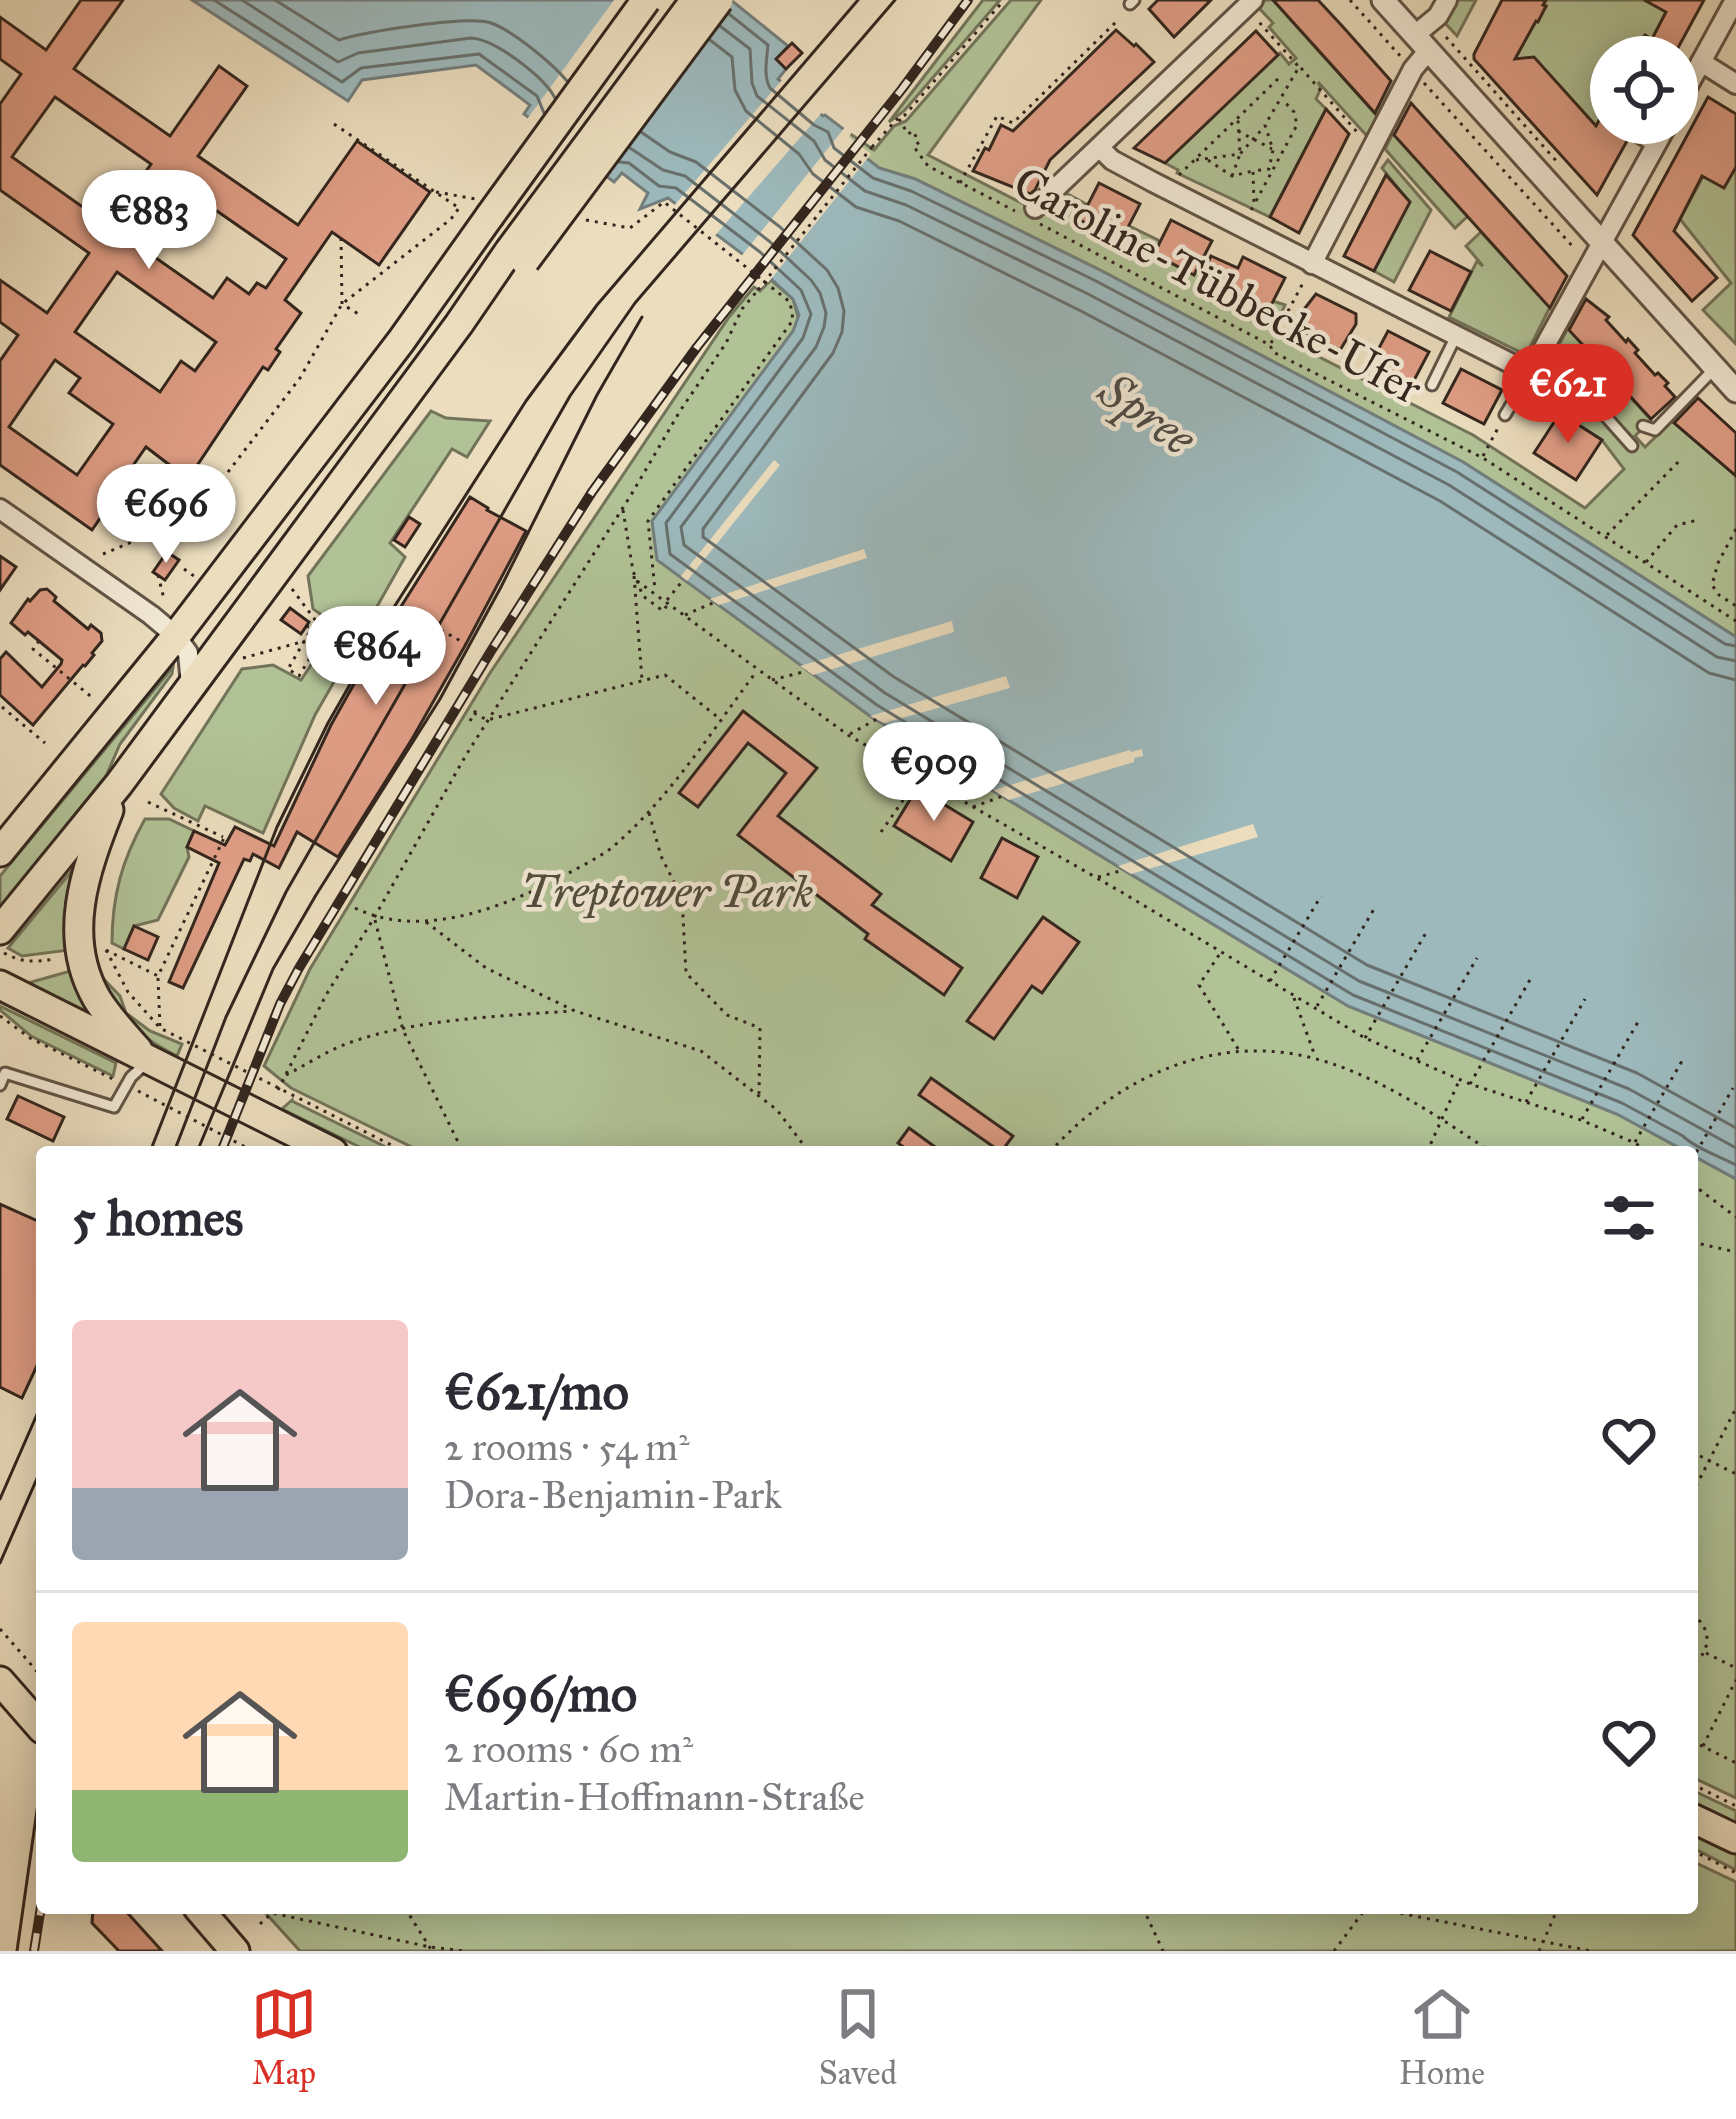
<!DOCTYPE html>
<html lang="en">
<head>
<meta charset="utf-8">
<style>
	:root { --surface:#fff; --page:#f7f7f7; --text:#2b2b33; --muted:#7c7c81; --line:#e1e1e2; --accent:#d93025 }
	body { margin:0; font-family:"IM FELL Great Primer",serif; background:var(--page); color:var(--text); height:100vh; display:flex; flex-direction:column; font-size:45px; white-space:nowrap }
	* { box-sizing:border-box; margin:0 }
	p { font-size:39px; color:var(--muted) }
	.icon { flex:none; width:66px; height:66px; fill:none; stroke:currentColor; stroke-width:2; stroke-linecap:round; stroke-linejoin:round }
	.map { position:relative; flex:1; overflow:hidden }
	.side { position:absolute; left:36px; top:1146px; width:1662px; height:768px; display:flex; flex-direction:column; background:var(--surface); border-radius:12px; box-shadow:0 6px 30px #0003 }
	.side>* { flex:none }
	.tools { position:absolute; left:1590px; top:36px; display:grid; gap:24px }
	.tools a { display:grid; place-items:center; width:108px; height:108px; border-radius:50%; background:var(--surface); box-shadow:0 6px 30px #0003; font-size:60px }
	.price { position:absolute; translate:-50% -102px; padding:0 27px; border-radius:42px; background:#fff; color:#222; font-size:39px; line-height:78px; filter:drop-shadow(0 3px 6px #0008) }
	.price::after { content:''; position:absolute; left:50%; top:72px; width:36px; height:27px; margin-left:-18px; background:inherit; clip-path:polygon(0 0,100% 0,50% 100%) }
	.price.active { background:var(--accent); color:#fff }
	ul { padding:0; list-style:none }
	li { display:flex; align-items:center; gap:36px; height:300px; padding:0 36px }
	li+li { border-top:3px solid var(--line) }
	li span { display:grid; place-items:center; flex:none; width:336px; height:240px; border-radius:12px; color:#555 }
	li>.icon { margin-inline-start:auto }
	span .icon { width:144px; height:144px; fill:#fffc; stroke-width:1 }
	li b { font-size:51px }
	h2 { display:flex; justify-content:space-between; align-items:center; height:144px; padding:0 36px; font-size:51px }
	.tab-bar { display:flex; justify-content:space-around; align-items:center; height:168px; border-top:3px solid var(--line); background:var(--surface); font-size:33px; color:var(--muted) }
	.tab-bar a { display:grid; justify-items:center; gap:6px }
	.tab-bar .active { color:var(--accent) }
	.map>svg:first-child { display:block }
</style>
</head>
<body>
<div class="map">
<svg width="1736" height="1951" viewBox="0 0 1736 1951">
	<rect width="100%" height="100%" fill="#ebddbe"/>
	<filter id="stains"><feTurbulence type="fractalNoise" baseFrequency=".00167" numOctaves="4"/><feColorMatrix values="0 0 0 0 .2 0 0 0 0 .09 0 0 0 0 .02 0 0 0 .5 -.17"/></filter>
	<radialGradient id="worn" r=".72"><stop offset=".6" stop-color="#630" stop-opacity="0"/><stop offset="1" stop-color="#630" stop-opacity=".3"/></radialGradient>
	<g fill="#b1c296" stroke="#72745a" stroke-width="3">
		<path d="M983 0H1000L904 111 889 122Z"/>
		<path d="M1011 0H1041L928 155 1041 213 1064 192 1088 205 1080 220 1086 223 1088 220 1096 224 1095 228 1107 234H1116L1115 238 1120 241 1128 226 1131 227 1158 240 1160 242 1155 254 1194 274 1201 263H1203L1230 276 1232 280 1226 292 1266 312 1273 301 1285 305 1272 333 1473 435 1585 508 1624 469 1602 440 1560 413 1532 389 1555 346 1558 347 1568 328 1651 420 1635 436 1645 447 1672 421 1736 473V637L1463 462 1100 270 915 179 879 168 840 138 846 131 874 150 894 126 906 121Z"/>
		<path d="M1265 0H1273L1377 116 1367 136 1318 82 1321 88 1316 99 1326 109 1270 217 1177 173 1178 170 1165 163 1280 53 1289 64 1296 58 1269 27 1273 23 1258 7Z"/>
		<path d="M1455 0H1476L1457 36 1444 22Z"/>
		<path d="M1546 0H1664L1660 8 1666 12 1652 39 1644 36 1633 57H1611V98L1596 126 1534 58 1516 59 1514 48 1525 26 1531 29 1546 7 1543 5Z"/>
		<path d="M1393 133 1469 215 1455 228 1385 149Z"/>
		<path d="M1719 147 1736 157V344L1703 310 1731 283 1680 219Z"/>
		<path d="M1388 160 1431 210 1394 282 1374 271 1409 202 1382 168Z"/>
		<path d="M1481 232 1550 307 1526 355 1449 317 1477 261 1483 266 1466 246Z"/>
		<path d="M771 280 793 299 799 320 681 576 870 716 1348 1006 1617 1114 1687 1152H422L291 1088 264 1066 310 969 490 673 729 317 754 287 760 291Z"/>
		<path d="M431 411 446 418 490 421 467 457 452 449 390 543 405 557 358 640 334 627 332 622 313 609 308 576Z"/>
		<path d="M340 649 350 654 315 715 263 833 205 806 198 821 174 808 161 794 242 669 273 665 301 680 321 650 334 657Z"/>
		<path d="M173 667 172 674 120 744 106 776 0 909V876Z"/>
		<path d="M145 819H169L194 831 187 847 189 857 158 920 134 926 124 949 112 943C112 896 122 860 145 819Z"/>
		<path d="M75 867 69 950 22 956 8 948Z"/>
		<path d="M74 970 95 1015 91 1019 28 983Z"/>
		<path d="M96 971 120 996 126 1013 150 1031 182 1044 177 1056C129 1032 121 1016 96 971Z"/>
		<path d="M0 1006 116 1063 113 1076 31 1036 0 1010Z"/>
		<path d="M292 1100V1101L396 1152H370L282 1109Z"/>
		<path d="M1692 1155 1736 1179V1798L1692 1777Z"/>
		<path d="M1692 1790 1736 1811V1825L1692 1803Z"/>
		<path d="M1692 1831 1736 1853V1870L1695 1849 1692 1846Z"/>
		<path d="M1692 1861 1736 1882V1951H300L261 1908H1692Z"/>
	</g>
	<path fill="#9db9bc" stroke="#737e7d" stroke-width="3" d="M192 0H731L788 46 777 59 786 69 778 79 823 116 825 115 846 131 841 138 879 168 915 179 1100 270 1463 462 1736 637V1179L1692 1155V1152H1687L1617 1114 1348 1006 870 716 657 560 652 521 793 331 799 315 793 299 753 262 668 198 640 209 648 193 622 173 614 182 524 114 530 105 476 65 362 80 348 101Z"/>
	<g fill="#ebddbe">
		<path d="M614 0H678L566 153 525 122Z"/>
		<path d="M788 73 786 78 825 109 712 239 672 208Z"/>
		<path d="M846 126 852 132 849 137 871 154 767 284 739 259Z"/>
		<path d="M774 460 780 465 687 581 681 576Z"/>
		<path d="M864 549 867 558 719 605 710 599Z"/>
		<path d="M952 621 954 632 813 675 800 666Z"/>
		<path d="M1006 676 1010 688 884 723 870 716Z"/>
		<path d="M1142 749 1143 756 1134 758V762L1009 800 993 790 1130 750 1131 752Z"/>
		<path d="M1253 824 1258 837 1131 874 1118 866Z"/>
	</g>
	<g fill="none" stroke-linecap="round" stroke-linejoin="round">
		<g stroke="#68706d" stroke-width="3">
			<path d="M214 0 342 82 361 68 479 54 537 96 544 113"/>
			<path d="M242 0 338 62 358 53 471 38C495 39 544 77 555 98"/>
			<path d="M275 0 339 40C364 32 468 15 491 23 512 30 553 64 567 81"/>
			<path d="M729 14 768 45C767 58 763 76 770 88L814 125 828 132 834 148 873 178 911 191 1094 280 1457 472 1725 644 1736 646"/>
			<path d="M720 26 750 49 752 83 757 96 814 141 825 160 865 191 906 205 1088 294 1449 485 1717 657 1736 661"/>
			<path d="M710 40 732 57 735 90 746 111 799 154 813 174 856 207 899 221 1079 310 1440 501 1709 673 1736 680"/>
			<path d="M641 132 670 152 696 162 780 227 827 270 838 288 844 311 842 332 833 353 703 529V537L894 677 1367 965 1637 1073 1736 1128"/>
			<path d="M630 148 663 170 685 176 769 241 811 280 820 293 826 313 824 327 816 347 681 527 684 545 885 693 1359 981 1629 1089 1736 1148"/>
			<path d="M619 162 629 163 659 186 676 188 760 252 801 290 811 314 803 338 666 523 670 554 877 705 1353 995 1622 1103 1683 1136C1693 1147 1721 1157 1736 1165"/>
		</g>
	</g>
	<g fill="#e09e86" stroke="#33261e" stroke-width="3" fill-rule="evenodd">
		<path d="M81 0H123L74 69 170 136 219 66 247 86 198 156 298 225 357 141 430 192 379 265 332 232 285 300 301 313 276 349 280 352 268 370 263 367 188 479 146 447 125 477 127 479 92 530 0 465V361L18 335 0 322V280L47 313 89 253 0 190V104L21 74 0 59V17L46 50ZM55 97 151 164 108 225 12 157ZM178 184 286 259 266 288 257 283 249 294 227 278 213 298 136 244ZM117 272 216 342 195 371 181 361 160 392 75 332ZM55 360 80 378 69 393 113 424 77 475 9 427Z"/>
		<path d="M1158 0H1211L1174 37 1149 9Z"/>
		<path d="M1273 0H1318L1344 28 1391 81 1375 113Z"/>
		<path d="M1502 0H1546L1543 5 1546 6 1538 22 1536 21 1515 59 1534 57 1596 126 1611 98V123H1637L1628 125 1623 130V136L1627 141 1597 195 1474 59V54Z"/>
		<path d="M1644 0H1704L1673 57H1633L1645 35 1652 39 1666 12Z"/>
		<path d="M1116 30 1134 46 1136 44 1154 62 1050 160 1035 190 1030 194 973 171 985 148 989 150 1001 125 1013 131Z"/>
		<path d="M1256 31 1278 55 1165 163 1134 148Z"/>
		<path d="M792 43 802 53 786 69 776 59Z"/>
		<path d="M1708 97 1736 114V167L1724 188 1702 176 1674 231 1717 278 1692 301 1633 235Z"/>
		<path d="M1411 103 1567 276 1550 308 1394 135Z"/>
		<path d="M1326 109 1349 134 1299 233 1270 217Z"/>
		<path d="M1386 175 1410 202 1374 271 1344 256Z"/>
		<path d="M1099 183 1140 204 1121 241 1080 220Z"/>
		<path d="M1171 220 1212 241 1194 275 1154 254Z"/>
		<path d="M1430 251 1471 272 1451 311 1409 290Z"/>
		<path d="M1211 256 1238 268 1243 257 1285 278 1267 313 1226 291 1232 280 1207 265Z"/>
		<path d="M1316 294 1356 314V324L1340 350 1298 329 1305 308Z"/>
		<path d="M1586 299 1609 317 1606 320 1626 342 1628 339 1638 350 1635 353 1655 375 1658 373 1668 383 1665 386 1675 397 1651 419 1569 330Z"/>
		<path d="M1388 331 1429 352 1411 386 1370 365Z"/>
		<path d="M1461 369 1502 390 1484 424 1443 403Z"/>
		<path d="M1698 398 1736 433V476L1674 423Z"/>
		<path d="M1560 413 1602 440 1576 480 1534 453Z"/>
		<path d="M470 497 488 508 487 510 526 531 466 644 412 739 338 857 297 832 279 868 253 854 250 861 244 859 183 988 169 982 219 863 187 847 194 831 225 845 235 827 274 846 331 725 368 659Z"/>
		<path d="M409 517 420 524 405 547 394 540Z"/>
		<path d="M167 552 179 560 165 580 153 572Z"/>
		<path d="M0 556 16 567 0 590Z"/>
		<path d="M47 589 56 597 54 601 88 629 91 625 101 633 102 641 92 653 94 655 85 666 83 665 33 725 0 695V659L6 652 42 687 61 664 62 660 39 641 28 632 25 635 11 623 28 599 30 601 40 590Z"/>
		<path d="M290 608 309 622 301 634 281 620Z"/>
		<path d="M743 711 817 768 778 816 881 894 872 905 962 968 944 995 865 939 868 934 738 835 786 773 748 743 698 807 679 793Z"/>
		<path d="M917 788 973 822 951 861 894 826Z"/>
		<path d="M1002 838 1038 857 1017 898 981 878Z"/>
		<path d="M1043 917 1079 942 1042 993 1032 986 994 1039 967 1021Z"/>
		<path d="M134 926 158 937 148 960 124 949Z"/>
		<path d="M931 1078 1013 1136 1001 1152 919 1095Z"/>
		<path d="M18 1096 64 1117 53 1141 7 1119Z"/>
		<path d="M909 1128 942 1152H910L898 1143Z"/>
		<path d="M0 1204 42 1223V1355L22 1398 0 1387Z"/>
		<path d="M93 1908H123L162 1951H119L92 1923Z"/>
	</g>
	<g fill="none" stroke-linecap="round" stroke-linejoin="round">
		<g stroke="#615446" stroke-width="15">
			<g id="service">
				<path d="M1130 4 1134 0"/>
				<path d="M1631 133 1655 147"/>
				<path d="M1544 347 1632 446"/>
				<path d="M1432 385 1456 336"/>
				<path d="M1505 415 1530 373"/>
				<path d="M1643 426 1655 430 1715 368"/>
				<path d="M0 1085 5 1073 114 1107 131 1077 144 1065"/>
			</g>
		</g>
		<g stroke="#615446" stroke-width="24">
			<g id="minor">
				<path d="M1415 35 1438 16 1447 0"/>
				<path d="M1701 62 1736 84"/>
				<path d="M1677 106 1735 0"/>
				<path d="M1100 148 1112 160 1153 182 1530 373 1668 123"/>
				<path d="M1035 208 1253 0"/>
				<path d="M1312 264 1413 69 1429 50"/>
				<path d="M0 509 151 615 176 636 188 653 191 685"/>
			</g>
		</g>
		<g stroke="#615446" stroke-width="27">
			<path id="tertiary" d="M1383 0 1736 391"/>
		</g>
		<g stroke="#33261e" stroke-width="33">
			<g id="primary">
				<path d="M109 810C85 871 61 937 97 999 108 1017 123 1033 138 1050"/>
				<path d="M0 852 176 636 401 341 489 217"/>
				<path d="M0 930 119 784 459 324 509 251"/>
				<path d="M0 985 333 1152"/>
				<path d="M0 1681 42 1729"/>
				<path d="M1692 1818 1736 1839"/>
				<path d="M198 1908 235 1951"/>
			</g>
		</g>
		<g stroke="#33261e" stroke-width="3" stroke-dasharray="3 6" stroke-linecap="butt">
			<path d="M1350 0 1402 58"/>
			<path d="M1446 37 1559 164"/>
			<path d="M1301 68 1358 133"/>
			<path d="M1424 83 1575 249"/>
			<path d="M899 119 908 134 913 131 919 142 914 147 928 166 1015 211"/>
			<path d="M334 124 459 208"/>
			<path d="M1238 131 1272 149"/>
			<path d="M872 147 896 120 905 115 1004 0"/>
			<path d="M1196 160 1240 154 1264 127"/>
			<path d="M1208 160 1232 176 1253 171"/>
			<path d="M1179 175 1282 75"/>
			<path d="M1232 176 1240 154 1238 120"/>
			<path d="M960 183 997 116 1013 123 1119 19"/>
			<path d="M436 192 476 199"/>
			<path d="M1256 201 1297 125 1294 112 1283 100"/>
			<path d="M1251 210 1254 205 1253 171 1269 169 1273 150 1265 125 1299 67 1258 21"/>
			<path d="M586 220 630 228 664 202 790 302 793 320 648 521 655 590"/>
			<path d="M1040 224 1270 345 1273 352 1483 458 1736 621"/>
			<path d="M341 238 342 304 360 315"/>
			<path d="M1271 343 1303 283"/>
			<path d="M1534 393 1567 411"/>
			<path d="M1483 456 1498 428"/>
			<path d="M202 507 204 541"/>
			<path d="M623 510 633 571 643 596 663 611 668 604"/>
			<path d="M1736 529 1718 563 1712 585 1719 595 1736 606"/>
			<path d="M1607 535 1682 458"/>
			<path d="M103 554 163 529 202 506 300 378 342 304 451 219 459 208"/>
			<path d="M1646 562 1677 525 1698 520"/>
			<path d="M184 569 194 576"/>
			<path d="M158 575 164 599"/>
			<path d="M634 576 642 680"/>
			<path d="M637 581 848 735 1123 893 1365 1038 1470 1084 1581 1120 1635 1143 1648 1152"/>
			<path d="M292 589 316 621 288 669 299 676 325 633"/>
			<path d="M667 600 684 579"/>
			<path d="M399 607 424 621"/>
			<path d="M685 615 715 602"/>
			<path d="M306 626 330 635"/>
			<path d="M441 630 466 644"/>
			<path d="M39 641 33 649 94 699"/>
			<path d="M243 658 305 641"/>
			<path d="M772 680 807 671"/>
			<path d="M2 707 45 743"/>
			<path d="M474 713 487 720 665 675 720 719"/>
			<path d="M470 721 477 708"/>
			<path d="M850 734 877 719"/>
			<path d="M148 802 223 837"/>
			<path d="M973 807 1003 796"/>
			<path d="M649 813 661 856 682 898 686 973 727 1015 760 1028 759 1094"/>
			<path d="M881 832 906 796"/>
			<path d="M1098 877 1124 870"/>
			<path d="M355 908C422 941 507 906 567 874 583 865 601 857 615 845 670 797 712 731 756 672"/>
			<path d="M375 920 403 1030 463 1152"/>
			<path d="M426 922 486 968 575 1011 701 1051 777 1110 809 1152"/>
			<path d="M106 950 128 992 160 1028 405 1152"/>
			<path d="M106 950 158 976 224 838 228 840"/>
			<path d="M4 953C22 963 35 962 55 959"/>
			<path d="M1219 955 1199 985 1240 1052"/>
			<path d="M158 978 160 1028"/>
			<path d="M1270 981 1321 896"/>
			<path d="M1294 998 1315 1056"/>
			<path d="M1317 1006 1374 909"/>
			<path d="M0 1016 30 1038 113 1079"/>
			<path d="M1365 1038 1427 931"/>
			<path d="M1417 1060 1477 958"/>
			<path d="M286 1075C306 1065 325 1052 346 1044 413 1019 501 1016 572 1011"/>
			<path d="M1470 1084 1531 978"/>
			<path d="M278 1090 326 995 374 918 466 755 631 495 680 411 726 343 742 309 758 290"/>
			<path d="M138 1091 255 1152"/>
			<path d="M1526 1102 1585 999"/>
			<path d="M1582 1119 1638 1022"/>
			<path d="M1635 1142 1682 1061"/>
			<path d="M1050 1152C1113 1081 1208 1035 1304 1056 1370 1070 1436 1115 1491 1152"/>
			<path d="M1427 1152 1459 1081"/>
			<path d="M1692 1160 1733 1088"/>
			<path d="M1692 1184 1736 1217"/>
			<path d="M1692 1242 1736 1252"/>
			<path d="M1692 1452 1736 1474"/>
			<path d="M1692 1494 1736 1408"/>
			<path d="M1692 1614C1712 1628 1712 1651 1692 1665"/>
			<path d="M0 1629 42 1677"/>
			<path d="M1706 1653 1736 1668"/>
			<path d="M1692 1741 1736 1763"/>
			<path d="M1703 1746 1736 1680"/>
			<path d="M1692 1784 1736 1806"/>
			<path d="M1692 1850 1736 1873"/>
			<path d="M405 1908 432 1951"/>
			<path d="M1143 1908 1163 1951"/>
			<path d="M1374 1908 1591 1951"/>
			<path d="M260 1924 272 1913 430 1947 464 1951"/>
			<path d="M1334 1951 1366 1908"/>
			<path d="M1539 1951 1558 1908"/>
		</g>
		<use href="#service" stroke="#f2e9d5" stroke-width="9"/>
		<use href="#minor" stroke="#f2e9d5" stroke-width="18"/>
		<use href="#tertiary" stroke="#f2e9d5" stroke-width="21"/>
		<use href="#primary" stroke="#ebddbe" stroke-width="27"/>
		<g stroke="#33261e" stroke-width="3">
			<path d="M150 1152 277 827 328 723 396 604 526 401 597 305 858 0"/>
			<path d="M174 1152 226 1017 286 892 570 396 635 303 895 0"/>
			<path d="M197 1152 273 969 316 895 440 699 501 587 597 395 642 317"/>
			<path d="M0 1499 42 1403"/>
			<path d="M0 1563 42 1467"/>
			<path d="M17 1951 42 1775"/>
		</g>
		<g stroke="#33261e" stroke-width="10">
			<g id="rail">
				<path d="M221 1152 280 1004 299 968 491 651 592 492 697 347 902 89 968 0"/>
				<path d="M34 1951 42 1900"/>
			</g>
		</g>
		<use href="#rail" stroke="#f2e9d5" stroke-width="6" stroke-dasharray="18" stroke-linecap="butt"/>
		<g stroke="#33261e" stroke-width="33" stroke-linecap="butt">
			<g id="primary-bridge">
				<path d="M489 217 646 0"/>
				<path d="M509 251 695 0"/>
				<path d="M525 261 719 0"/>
			</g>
		</g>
		<path stroke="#33261e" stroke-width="3" stroke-dasharray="3 6" stroke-linecap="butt" d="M758 290 872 147"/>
		<use href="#primary-bridge" stroke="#ebddbe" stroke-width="27"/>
	</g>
	<g text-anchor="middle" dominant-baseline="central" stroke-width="9" stroke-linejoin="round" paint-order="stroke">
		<g font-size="45" fill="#33261e" stroke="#f2e9d5">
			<text transform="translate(1218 285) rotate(28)">Caroline-Tübbecke-Ufer</text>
		</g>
		<g font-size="45" font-style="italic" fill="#524d3c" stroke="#f2e9d5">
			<text x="667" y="891">Treptower Park</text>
		</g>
		<g font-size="48" font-style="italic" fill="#4e4b46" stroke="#f2e9d5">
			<text transform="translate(1147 414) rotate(35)">Spree</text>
		</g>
	</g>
	<rect width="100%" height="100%" filter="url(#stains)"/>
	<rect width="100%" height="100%" fill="url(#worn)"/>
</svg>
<div class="tools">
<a><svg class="icon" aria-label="locate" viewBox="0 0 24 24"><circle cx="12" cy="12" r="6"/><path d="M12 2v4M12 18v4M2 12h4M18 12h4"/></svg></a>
</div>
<b class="price" style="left:149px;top:272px">€883</b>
<b class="price active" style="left:1568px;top:446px">€621</b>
<b class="price" style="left:166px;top:566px">€696</b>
<b class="price" style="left:376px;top:708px">€864</b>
<b class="price" style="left:934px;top:824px">€909</b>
<section class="side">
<h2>5 homes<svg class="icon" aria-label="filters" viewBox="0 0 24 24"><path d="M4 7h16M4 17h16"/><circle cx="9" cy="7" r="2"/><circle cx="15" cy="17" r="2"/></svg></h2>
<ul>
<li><span style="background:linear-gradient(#f6c9c9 70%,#9aa5b1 0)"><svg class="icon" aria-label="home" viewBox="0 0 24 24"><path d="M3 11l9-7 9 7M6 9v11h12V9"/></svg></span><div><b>€621/mo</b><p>2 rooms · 54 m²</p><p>Dora-Benjamin-Park</p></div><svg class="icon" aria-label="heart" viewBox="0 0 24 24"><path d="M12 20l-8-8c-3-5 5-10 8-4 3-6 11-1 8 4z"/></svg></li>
<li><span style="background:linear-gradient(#ffd9b3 70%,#8fb573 0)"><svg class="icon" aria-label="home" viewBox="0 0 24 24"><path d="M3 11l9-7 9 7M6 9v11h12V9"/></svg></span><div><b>€696/mo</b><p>2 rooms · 60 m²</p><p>Martin-Hoffmann-Straße</p></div><svg class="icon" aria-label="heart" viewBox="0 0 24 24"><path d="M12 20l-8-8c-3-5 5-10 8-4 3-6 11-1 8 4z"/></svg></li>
</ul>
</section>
</div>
<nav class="tab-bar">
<a class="active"><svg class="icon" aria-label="map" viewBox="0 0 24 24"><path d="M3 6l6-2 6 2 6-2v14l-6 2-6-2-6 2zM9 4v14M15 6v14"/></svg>Map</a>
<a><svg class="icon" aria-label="saved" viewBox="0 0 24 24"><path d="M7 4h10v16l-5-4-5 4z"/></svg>Saved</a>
<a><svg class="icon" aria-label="home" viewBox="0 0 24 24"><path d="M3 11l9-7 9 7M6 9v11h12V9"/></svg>Home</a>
</nav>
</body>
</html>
